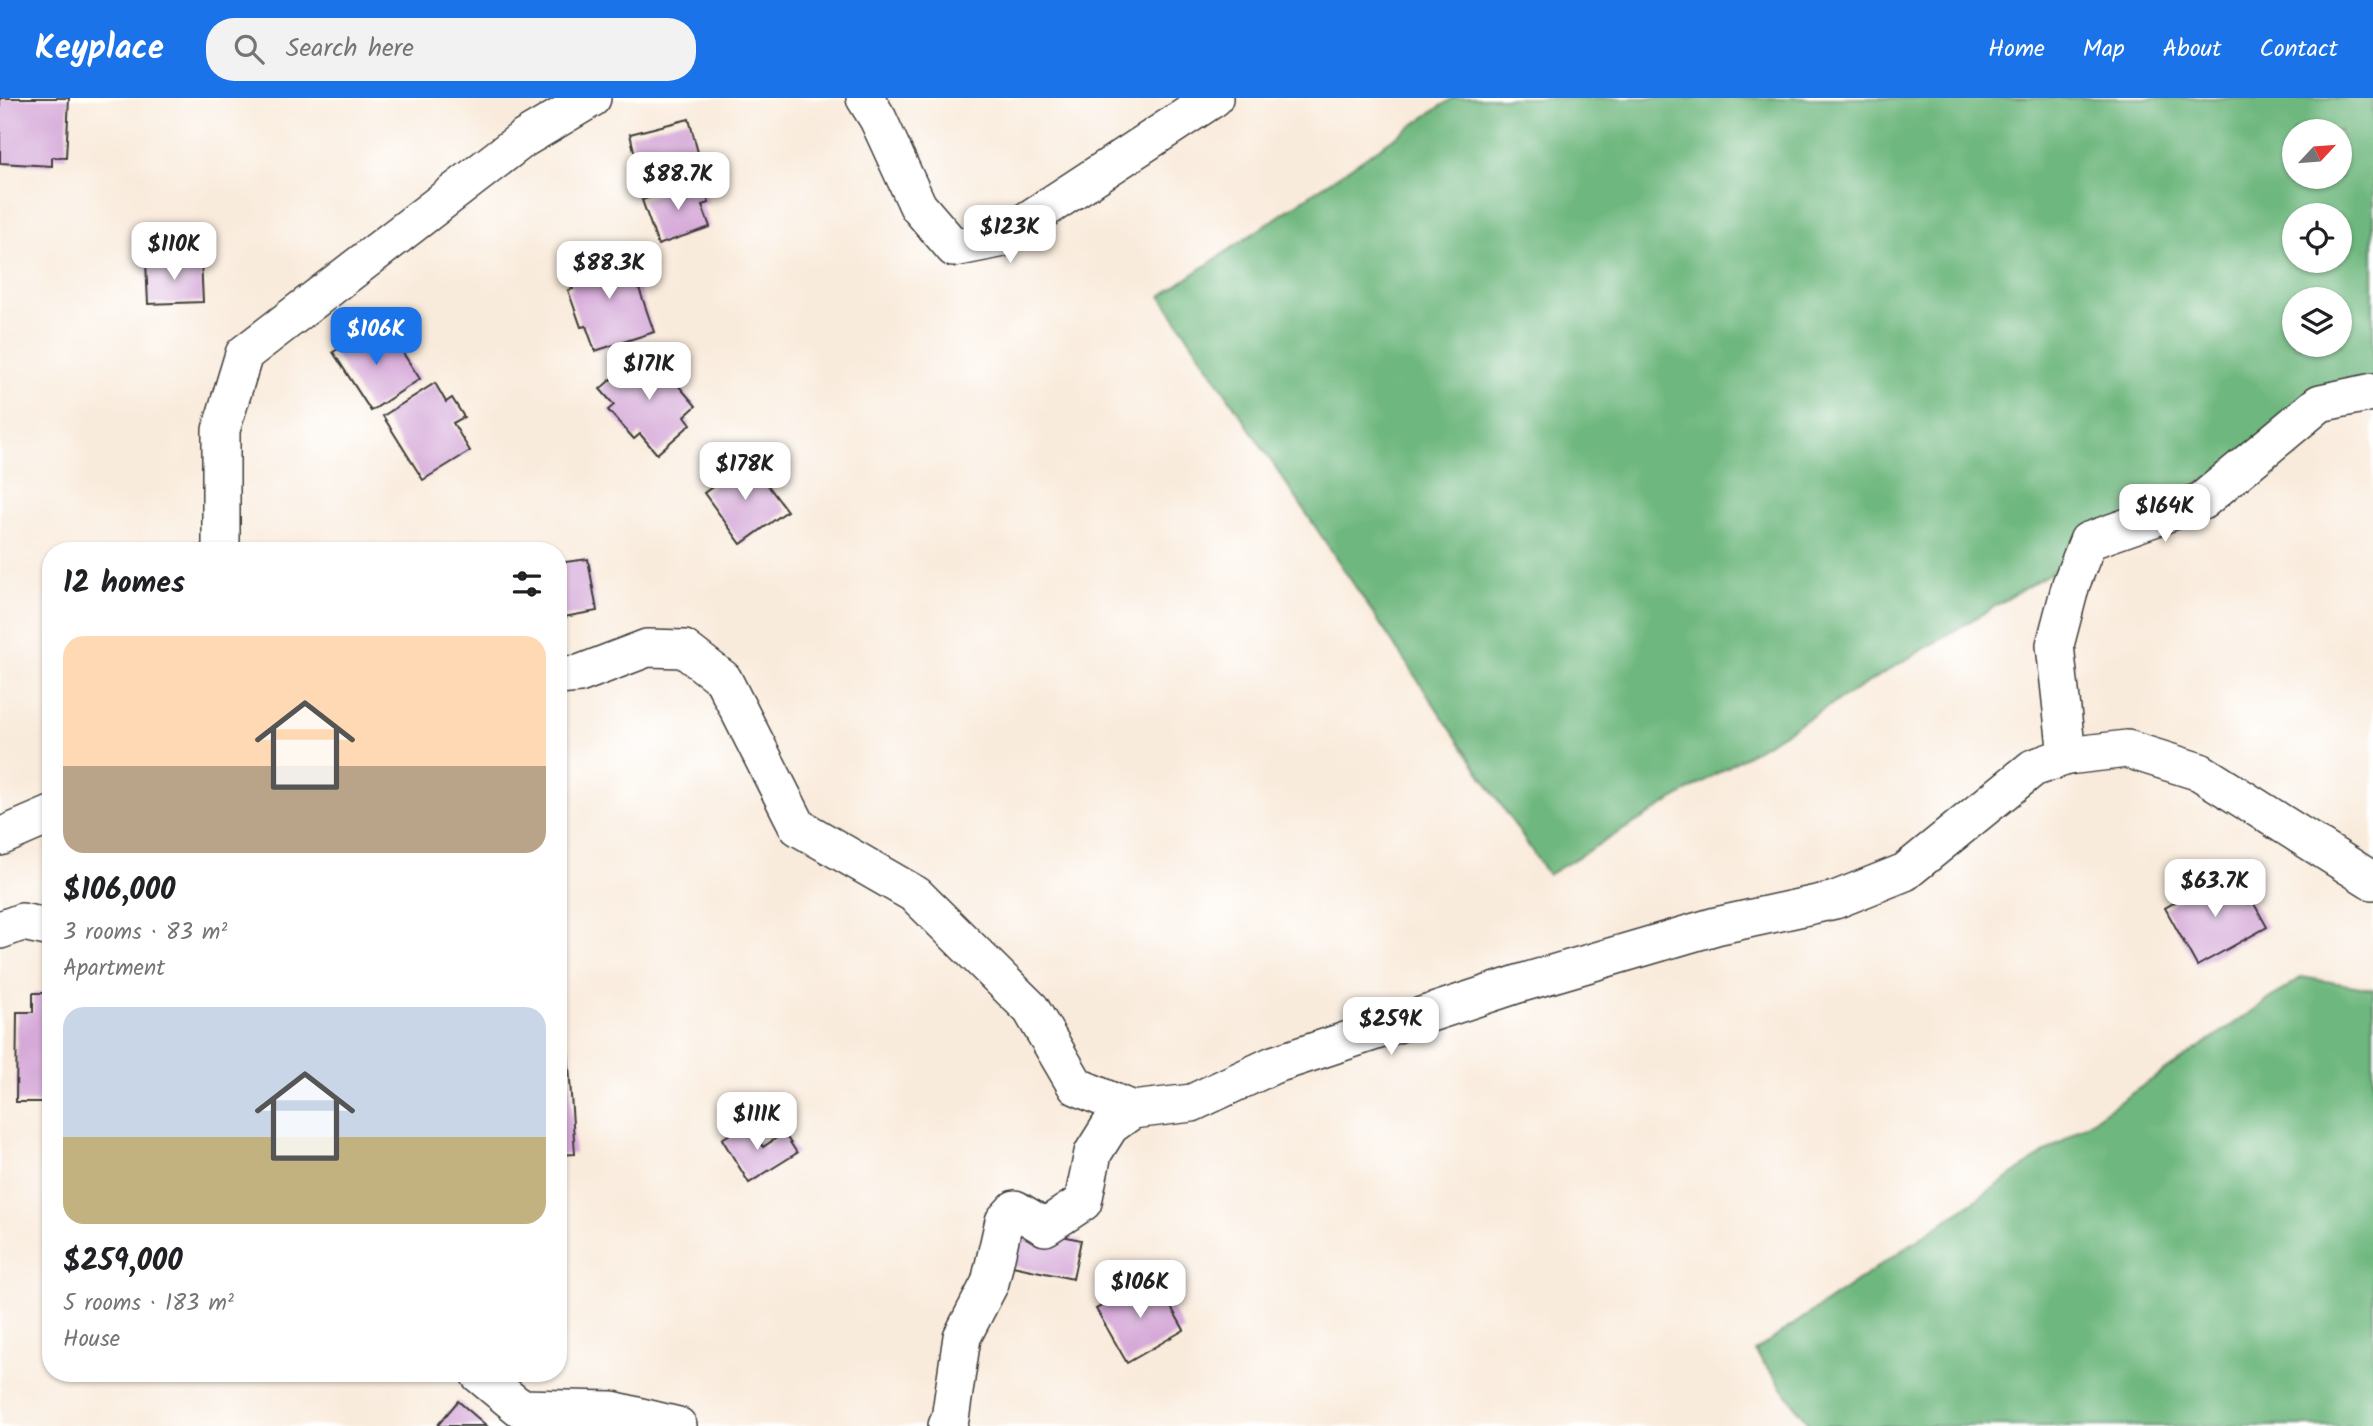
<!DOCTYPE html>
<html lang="en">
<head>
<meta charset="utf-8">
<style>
	:root { --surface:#fff; --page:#f2f2f2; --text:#202124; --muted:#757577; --accent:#1a73e8 }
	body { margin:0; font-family:Kalam,sans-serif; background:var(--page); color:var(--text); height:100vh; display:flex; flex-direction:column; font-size:26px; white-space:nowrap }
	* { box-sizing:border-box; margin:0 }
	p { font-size:23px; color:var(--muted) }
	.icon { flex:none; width:38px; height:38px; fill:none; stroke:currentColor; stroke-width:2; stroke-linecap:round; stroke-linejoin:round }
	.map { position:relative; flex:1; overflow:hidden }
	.sheet { position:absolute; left:42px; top:444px; width:525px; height:840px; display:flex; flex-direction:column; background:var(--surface); border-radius:28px; box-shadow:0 2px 5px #0004 }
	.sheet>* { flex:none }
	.needle { width:46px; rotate:64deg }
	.tools { position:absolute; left:2282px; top:21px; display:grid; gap:14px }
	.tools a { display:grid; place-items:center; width:70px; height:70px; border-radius:50%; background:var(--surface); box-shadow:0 2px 5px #0004; font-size:35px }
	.price { position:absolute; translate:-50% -60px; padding:0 16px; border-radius:14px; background:#fff; color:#222; font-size:23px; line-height:46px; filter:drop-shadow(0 2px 4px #0008) }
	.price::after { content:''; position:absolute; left:50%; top:42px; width:21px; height:16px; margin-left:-10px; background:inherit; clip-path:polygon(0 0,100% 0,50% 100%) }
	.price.selected { background:var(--accent); color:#fff }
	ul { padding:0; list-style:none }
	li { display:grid; align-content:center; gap:14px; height:371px; padding:0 21px }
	li span { display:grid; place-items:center; height:217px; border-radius:21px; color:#555 }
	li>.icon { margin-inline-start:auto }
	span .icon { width:126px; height:126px; fill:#fffc; stroke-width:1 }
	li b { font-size:30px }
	h2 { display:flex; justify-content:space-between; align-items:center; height:84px; padding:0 21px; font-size:30px }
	header { display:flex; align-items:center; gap:42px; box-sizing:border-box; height:98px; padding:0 35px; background:var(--accent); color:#fff }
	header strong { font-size:33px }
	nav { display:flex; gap:38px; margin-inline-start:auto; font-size:24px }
	.search { width:490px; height:63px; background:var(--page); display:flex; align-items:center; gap:18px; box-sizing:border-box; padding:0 24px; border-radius:28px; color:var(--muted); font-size:26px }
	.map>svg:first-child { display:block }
</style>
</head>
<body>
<header>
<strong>Keyplace</strong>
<div class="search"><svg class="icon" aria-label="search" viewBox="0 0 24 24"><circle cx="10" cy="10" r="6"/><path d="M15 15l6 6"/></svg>Search here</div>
<nav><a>Home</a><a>Map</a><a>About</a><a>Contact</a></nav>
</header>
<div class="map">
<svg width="2373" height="1328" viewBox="0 0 2373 1328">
	<rect width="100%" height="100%" fill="#fff"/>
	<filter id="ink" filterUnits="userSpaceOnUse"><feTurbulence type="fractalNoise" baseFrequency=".0143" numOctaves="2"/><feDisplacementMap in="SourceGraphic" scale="14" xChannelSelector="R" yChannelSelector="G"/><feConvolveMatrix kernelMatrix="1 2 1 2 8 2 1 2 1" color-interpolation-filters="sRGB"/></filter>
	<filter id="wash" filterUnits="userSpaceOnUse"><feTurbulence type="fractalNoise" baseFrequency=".00686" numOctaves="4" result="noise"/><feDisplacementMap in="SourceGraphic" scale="28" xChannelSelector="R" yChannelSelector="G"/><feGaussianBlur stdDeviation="1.57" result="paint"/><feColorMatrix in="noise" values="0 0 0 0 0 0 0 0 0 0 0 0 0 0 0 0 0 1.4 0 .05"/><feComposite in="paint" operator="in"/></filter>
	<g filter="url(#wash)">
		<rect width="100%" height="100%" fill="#f9ebdb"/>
		<g fill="#6eb77e" stroke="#456a4d" stroke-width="2" fill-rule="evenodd">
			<path d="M1453 0H2373V281L1548 777 1161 198ZM2294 33H2340V79H2294ZM2294 117H2340V163H2294ZM2294 201H2340V247H2294Z"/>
			<path d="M2302 879 2373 891V1328H1810L1755 1253Z"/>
		</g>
		<g id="blocks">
			<g fill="#d5a9d8">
				<path d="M0 0H69L66 60 52 59V68L0 65Z"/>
				<path d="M689 21 700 62 640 78 630 36Z"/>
				<path d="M701 81 709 105 702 107 710 129 658 147 642 102Z"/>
				<path d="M626 152 654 234 595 253 586 228 581 229 568 192 573 191 567 172Z"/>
				<path d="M201 161 203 204 148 206 146 163Z"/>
				<path d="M381 227 396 251 399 249 420 281 371 313 333 254Z"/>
				<path d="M646 250 696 308 685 318 691 326 657 356 640 336 634 341 608 312 614 307 600 291Z"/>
				<path d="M435 285 446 304 452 300 464 319 453 325 470 353 423 382 383 318Z"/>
				<path d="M749 362 787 413 741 446 704 395Z"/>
				<path d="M588 461 597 513 558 520V465Z"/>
				<path d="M2229 774 2248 806 2253 804 2267 829 2197 868 2165 810Z"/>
				<path d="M33 895H51V1004H16L17 914H33Z"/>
				<path d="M568 953 575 1056 558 1057V954Z"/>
				<path d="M748 1025 763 1049 784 1035 797 1055 749 1085 722 1041Z"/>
				<path d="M1016 1128 1081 1142 1073 1181 1008 1167Z"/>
				<path d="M1154 1179 1184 1232 1127 1265 1096 1211Z"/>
				<path d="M458 1303 487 1328H437Z"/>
			</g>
		</g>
	</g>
	<g filter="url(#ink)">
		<use href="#blocks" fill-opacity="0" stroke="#3d3b39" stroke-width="2"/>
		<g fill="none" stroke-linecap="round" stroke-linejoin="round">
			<g stroke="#3d3b39" stroke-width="40">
				<g id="minor">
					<path d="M865 0 878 21 918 108 954 150 999 141 1214 0"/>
					<path d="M221 453V332L244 256 523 41 592 0"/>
					<path d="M558 578 579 576 647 550 684 551 723 581 798 729 916 797 1031 911 1076 988 1132 1012 1192 1005 1273 967 1518 886 1716 828 1835 802 1905 774 2033 670 2067 658 2127 651 2200 674 2373 783"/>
					<path d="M2067 658 2055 547 2071 486 2088 443 2202 403 2320 305 2373 294"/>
					<path d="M0 739 51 717"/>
					<path d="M0 832 22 824 51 830"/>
					<path d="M479 1276 520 1310 612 1312 678 1328"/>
					<path d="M947 1328 950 1321 962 1239 990 1185 1004 1123 1015 1111 1045 1129 1083 1104 1093 1055 1110 1028 1132 1012"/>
				</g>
			</g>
			<use href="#minor" stroke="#fff" stroke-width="37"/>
		</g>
	</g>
</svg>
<div class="tools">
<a><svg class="needle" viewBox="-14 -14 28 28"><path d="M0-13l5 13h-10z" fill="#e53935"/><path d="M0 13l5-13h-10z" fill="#757577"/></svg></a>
<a><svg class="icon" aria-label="locate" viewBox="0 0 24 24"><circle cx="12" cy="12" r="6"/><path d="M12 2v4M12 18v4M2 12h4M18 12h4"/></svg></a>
<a><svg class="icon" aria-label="layers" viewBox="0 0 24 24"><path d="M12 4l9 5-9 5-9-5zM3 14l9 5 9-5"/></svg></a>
</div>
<b class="price" style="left:678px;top:114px">$88.7K</b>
<b class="price" style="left:1010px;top:167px">$123K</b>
<b class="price" style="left:174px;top:184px">$110K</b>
<b class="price" style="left:609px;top:203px">$88.3K</b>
<b class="price selected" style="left:376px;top:269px">$106K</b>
<b class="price" style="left:649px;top:304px">$171K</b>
<b class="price" style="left:745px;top:404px">$178K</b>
<b class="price" style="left:2165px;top:446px">$164K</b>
<b class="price" style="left:2215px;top:821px">$63.7K</b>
<b class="price" style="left:1391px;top:959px">$259K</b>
<b class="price" style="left:757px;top:1054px">$111K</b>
<b class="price" style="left:1140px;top:1222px">$106K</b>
<section class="sheet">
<h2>12 homes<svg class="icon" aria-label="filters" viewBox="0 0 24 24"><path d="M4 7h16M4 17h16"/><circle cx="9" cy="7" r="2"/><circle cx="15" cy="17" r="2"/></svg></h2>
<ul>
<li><span style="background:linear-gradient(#ffd9b3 60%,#b9a48a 0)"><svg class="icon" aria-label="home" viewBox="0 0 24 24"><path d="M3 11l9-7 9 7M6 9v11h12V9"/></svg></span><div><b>$106,000</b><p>3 rooms · 83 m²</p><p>Apartment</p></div></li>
<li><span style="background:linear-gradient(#c9d6e8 60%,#c2b280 0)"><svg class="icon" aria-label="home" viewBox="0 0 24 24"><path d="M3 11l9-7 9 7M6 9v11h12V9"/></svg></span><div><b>$259,000</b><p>5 rooms · 183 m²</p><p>House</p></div></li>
</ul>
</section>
</div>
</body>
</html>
